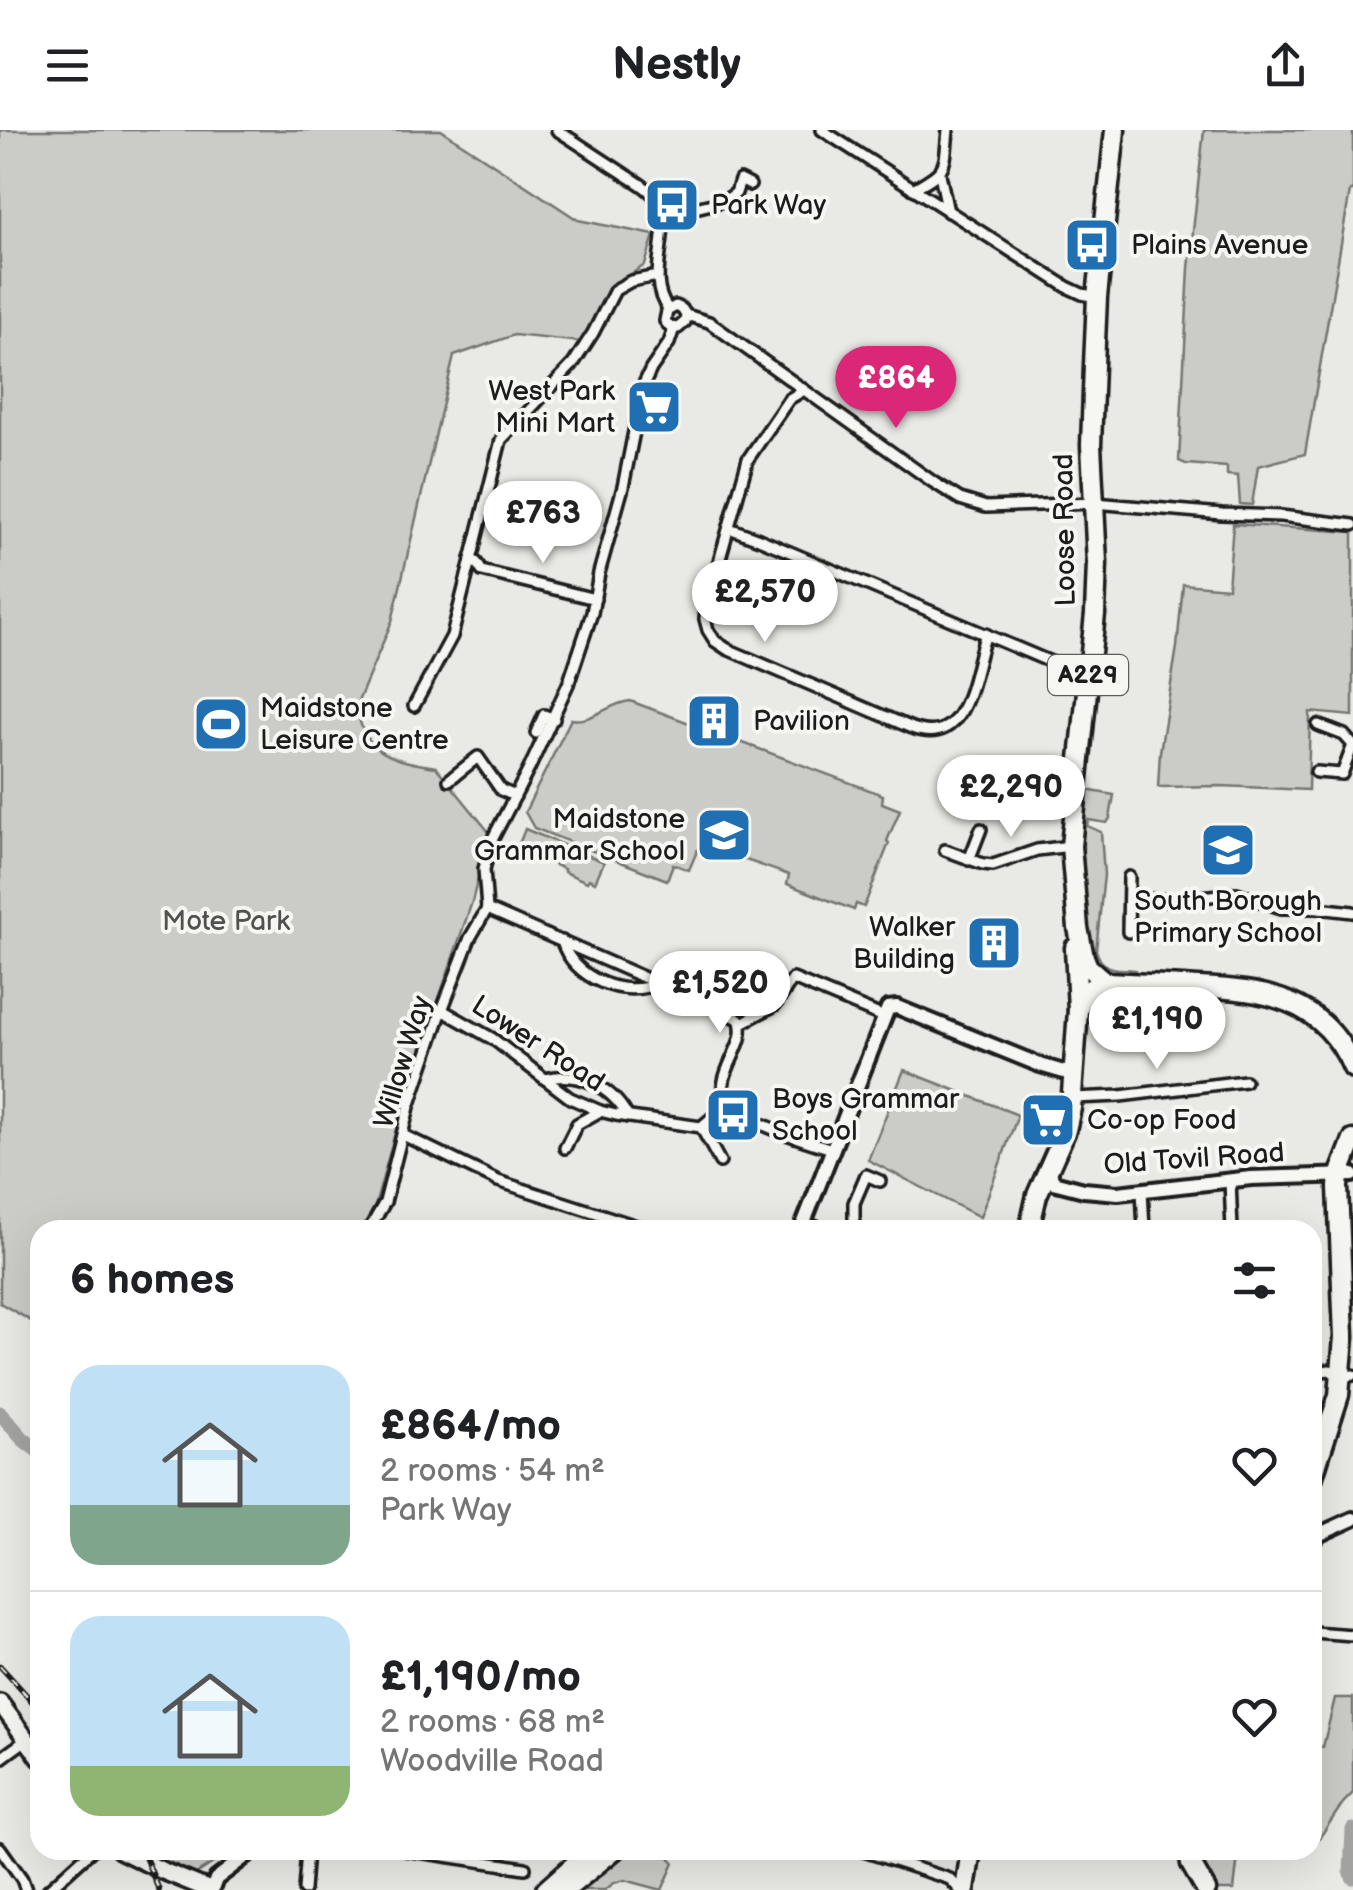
<!DOCTYPE html>
<html lang="en">
<head>
<meta charset="utf-8">
<style>
	:root { --surface:#fff; --page:#f2f2f2; --text:#202124; --muted:#757577; --line:#e0e0e0; --accent:#db2777 }
	body { margin:0; font-family:"Balsamiq Sans",sans-serif; background:var(--page); color:var(--text); height:100vh; display:flex; flex-direction:column; font-size:38px; white-space:nowrap }
	* { box-sizing:border-box; margin:0 }
	p { font-size:32px; color:var(--muted) }
	.icon { flex:none; width:55px; height:55px; fill:none; stroke:currentColor; stroke-width:2; stroke-linecap:round; stroke-linejoin:round }
	.map { position:relative; flex:1; overflow:hidden }
	.sheet { position:absolute; left:30px; top:1090px; width:1292px; height:640px; display:flex; flex-direction:column; background:var(--surface); border-radius:30px; box-shadow:0 10px 40px #0002 }
	.sheet>* { flex:none }
	.price { position:absolute; translate:-50% -85px; padding:0 22px; border-radius:35px; background:#fff; color:#222; font-size:32px; line-height:65px; filter:drop-shadow(0 2px 5px #0008) }
	.price::after { content:''; position:absolute; left:50%; top:60px; width:30px; height:22px; margin-left:-15px; background:inherit; clip-path:polygon(0 0,100% 0,50% 100%) }
	.price.on { background:var(--accent); color:#fff }
	ul { padding:0; list-style:none }
	li { display:flex; align-items:center; gap:30px; height:250px; padding:0 40px }
	li+li { border-top:2px solid var(--line) }
	li span { display:grid; place-items:center; flex:none; width:280px; height:200px; border-radius:30px; color:#555 }
	li>.icon { margin-inline-start:auto }
	span .icon { width:120px; height:120px; fill:#fffc; stroke-width:1 }
	li b { font-size:42px }
	h2 { display:flex; justify-content:space-between; align-items:center; height:120px; padding:0 40px; font-size:42px }
	header { display:flex; justify-content:space-between; align-items:center; height:130px; padding:0 40px; background:var(--surface); font-size:45px; font-weight:700 }
	.map>svg:first-child { display:block }
</style>
</head>
<body>
<header><svg class="icon" aria-label="menu" viewBox="0 0 24 24"><path d="M4 6h16M4 12h16M4 18h16"/></svg>Nestly<svg class="icon" aria-label="share" viewBox="0 0 24 24"><path d="M12 15V3M7 8l5-5 5 5M5 13v7h14v-7"/></svg></header>
<div class="map">
<svg width="1353" height="1760" viewBox="0 0 1353 1760">
	<rect width="100%" height="100%" fill="#e9e9e5"/>
	<filter id="ink" filterUnits="userSpaceOnUse"><feTurbulence type="fractalNoise" baseFrequency=".01" numOctaves="2"/><feDisplacementMap in="SourceGraphic" scale="20" xChannelSelector="R" yChannelSelector="G"/><feConvolveMatrix kernelMatrix="1 2 1 2 8 2 1 2 1" color-interpolation-filters="sRGB"/></filter>
	<g filter="url(#ink)">
		<g fill="#cbcbc7" stroke="#747472" stroke-width="2.5">
			<path d="M0 0H441L578 90 654 105 645 135 611 157 581 212 514 205 454 226 392 491 357 574C360 623 395 631 436 637L489 702 472 772 404 970 372 1087 361 1100H40V1196L0 1173Z"/>
			<path d="M1204 0H1353V61H1350L1305 324 1258 336 1252 375 1240 374 1238 346 1227 345V337L1186 334 1179 331 1189 138Z"/>
			<path d="M1233 394 1353 402V586L1310 582 1308 660 1221 656 1158 657 1160 622 1177 517 1183 454 1228 458Z"/>
			<path d="M630 571 883 665 882 673 900 680 887 711 889 713 864 777 856 774 854 780 787 754 789 745 700 714 689 740 673 734 667 750 534 698 525 682 571 589C592 593 609 573 630 571Z"/>
			<path d="M1086 660 1114 665 1110 688 1107 693 1088 690 1087 696 1101 702 1104 745 1096 820C1103 843 1115 838 1135 840L1134 847C1116 845 1102 845 1092 827 1083 771 1080 716 1086 660Z"/>
			<path d="M525 699 604 732 595 752 589 749 587 752 564 742V739L517 719Z"/>
			<path d="M904 940 1018 985 980 1087 868 1030Z"/>
			<path d="M1335 1568H1353V1663L1343 1673 1318 1710 1313 1708V1615L1323 1617Z"/>
			<path d="M146 1720H207L210 1724 219 1720H233L196 1744 148 1723Z"/>
			<path d="M619 1720H664L674 1733 662 1760 625 1750 614 1753 605 1760H572Z"/>
			<path d="M1195 1720H1246L1245 1726H1238L1234 1760H1217L1193 1726Z"/>
		</g>
		<g fill="none" stroke-linecap="round" stroke-linejoin="round">
			<g stroke="#a3a3a1" stroke-width="15">
				<path d="M0 1283 23 1309 40 1322"/>
				<path d="M1353 1700 1351 1742 1353 1747"/>
			</g>
			<g stroke="#1c1c1c" stroke-width="16">
				<g id="street">
					<path d="M557 0C579 14 601 29 623 43 633 50 647 56 654 66 678 97 642 145 668 179"/>
					<path d="M822 0 1067 157 1082 164 1097 167"/>
					<path d="M940 44 948 82"/>
					<path d="M913 59C949 39 944 39 948 0"/>
					<path d="M662 86 724 71 736 63 740 50 750 55"/>
					<path d="M686 185 685 192 678 198 670 197 665 191 667 181 676 176 682 179 686 185 709 192 933 352 960 369 986 377 1095 373 1222 384 1281 386 1353 395"/>
					<path d="M804 260 789 269 748 329 706 478 705 489 708 500 715 511 727 519 912 598C970 619 972 541 986 504"/>
					<path d="M729 398 759 409 1065 538 1088 542"/>
					<path d="M471 429 476 432 482 441 595 469"/>
					<path d="M414 576 452 506 501 310 573 234 593 203 615 160 631 151 658 146"/>
					<path d="M1318 595 1344 605 1353 615"/>
					<path d="M536 603 544 585 554 589"/>
					<path d="M1316 642 1342 644 1353 615"/>
					<path d="M449 650 478 627 501 660 515 666"/>
					<path d="M945 720 983 734 993 735 1037 720 1071 716"/>
					<path d="M969 730 981 699"/>
					<path d="M1129 769 1174 770 1237 763 1281 778H1318L1353 782"/>
					<path d="M487 779 484 739 492 710 529 639 569 552 592 483 599 443 623 357 643 256 651 239 669 213 674 198"/>
					<path d="M487 779 739 889C751 915 711 943 727 975"/>
					<path d="M1128 802 1129 747"/>
					<path d="M562 811C572 848 625 870 658 853"/>
					<path d="M442 880 493 909 570 968 600 981 616 985 701 997 727 975"/>
					<path d="M742 893 775 875 793 849 884 887"/>
					<path d="M545 949C579 940 612 957 628 987"/>
					<path d="M1073 968 1120 966 1245 951"/>
					<path d="M727 975C757 996 797 1008 832 1019"/>
					<path d="M701 997 720 1032"/>
					<path d="M403 1005 498 1051 649 1100"/>
					<path d="M565 1018 577 994 600 981"/>
					<path d="M1230 1050 1232 1100"/>
					<path d="M1142 1060 1144 1100"/>
					<path d="M802 1093 828 1100"/>
					<path d="M369 1100 385 1072 409 977 442 880 470 808 487 779"/>
					<path d="M854 1100V1073L866 1045 880 1051"/>
					<path d="M1312 1242 1330 1240 1340 1247 1353 1245"/>
					<path d="M1312 1502 1353 1505"/>
					<path d="M0 1629 26 1610"/>
					<path d="M0 1718 22 1749 26 1760"/>
					<path d="M405 1720 525 1738"/>
					<path d="M860 1720 950 1749 960 1760"/>
					<path d="M48 1760 92 1720"/>
					<path d="M304 1760 307 1720"/>
				</g>
			</g>
			<g stroke="#1c1c1c" stroke-width="20">
				<g id="secondary">
					<path d="M1049 1039 1053 1052 1084 1060 1118 1063 1251 1048 1353 1045"/>
					<path d="M801 1100 888 878 897 877 1040 935 1074 945"/>
					<path d="M1312 1412 1320 1404 1353 1389"/>
					<path d="M212 1760 216 1749 254 1720"/>
				</g>
			</g>
			<g stroke="#1c1c1c" stroke-width="22">
				<g id="primary">
					<path d="M0 1573 40 1628"/>
					<path d="M120 1720 163 1741 210 1760"/>
				</g>
			</g>
			<g stroke="#1c1c1c" stroke-width="25">
				<g id="highway">
					<path d="M1105 852 1088 837 1084 827 1078 798 1071 716 1095 484 1097 433 1091 315 1094 235 1097 167 1115 0"/>
					<path d="M1078 880C1084 866 1089 855 1105 852 1136 853 1167 855 1198 857 1265 860 1324 869 1353 938"/>
					<path d="M1029 1100 1037 1065 1066 1000 1071 978 1078 880 1075 818"/>
					<path d="M1312 1349 1339 1265 1344 1207 1338 1057 1339 1046 1353 1010"/>
					<path d="M1188 1720 1191 1734 1206 1760"/>
					<path d="M546 1760 591 1720"/>
					<path d="M565 1760 614 1720"/>
					<path d="M965 1760 971 1720"/>
				</g>
			</g>
			<use href="#street" stroke="#f6f6f2" stroke-width="9"/>
			<use href="#secondary" stroke="#f6f6f2" stroke-width="12"/>
			<use href="#primary" stroke="#f6f6f2" stroke-width="15"/>
			<use href="#highway" stroke="#f6f6f2" stroke-width="18"/>
			<g stroke="#1c1c1c" stroke-width="6">
				<g id="rail">
					<path d="M0 1536 40 1580"/>
					<path d="M142 1720 159 1760"/>
				</g>
			</g>
			<use href="#rail" stroke="#f6f6f2" stroke-width="2.5" stroke-dasharray="8" stroke-linecap="butt"/>
		</g>
	</g>
	<defs>
		<g id="bus-square" transform="scale(2.875)"><rect x="-9" y="-9" width="18" height="18" rx="4" fill="#1f6fb2" stroke="#f6f6f2"/><path d="M-5-6H5V4H4V6H2V4H-2V6H-4V4H-5ZM-3.5-4V0h7V-4ZM-3.5 1.2v1.5H-2V1.2ZM2 1.2v1.5H3.5V1.2Z" fill="#fff"/></g>
		<g id="supermarket-square" transform="scale(2.875)"><rect x="-9" y="-9" width="18" height="18" rx="4" fill="#1f6fb2" stroke="#f6f6f2"/><path d="M-6-5.5h2.5l.6 2H6L4.5 2H-2.5L-4.4-4H-6ZM-1.5 3.2a1.3 1.3 0 1 0 .1 0ZM3 3.2a1.3 1.3 0 1 0 .1 0Z" fill="#fff"/></g>
		<g id="building-square" transform="scale(2.875)"><rect x="-9" y="-9" width="18" height="18" rx="4" fill="#1f6fb2" stroke="#f6f6f2"/><path d="M-4-6H4V6H1V3H-1V6H-4ZM-2.5-4.3h1.7v1.8h-1.7ZM.8-4.3h1.7v1.8H.8ZM-2.5-1h1.7V.8h-1.7ZM.8-1h1.7V.8H.8Z" fill="#fff"/></g>
		<g id="stadium-square" transform="scale(2.875)"><rect x="-9" y="-9" width="18" height="18" rx="4" fill="#1f6fb2" stroke="#f6f6f2"/><path d="M0-5a6.5 5 0 1 0 0 10a6.5 5 0 1 0 0-10ZM-3.5-1.8h7v3.6h-7Z" fill="#fff"/></g>
		<g id="school-square" transform="scale(2.875)"><rect x="-9" y="-9" width="18" height="18" rx="4" fill="#1f6fb2" stroke="#f6f6f2"/><path d="M0-5L7-2L0 1L-7-2ZM-4 1L0 2.5L4 1V4Q0 6-4 4Z" fill="#fff"/></g>
	</defs>
	<g fill-rule="evenodd">
		<use href="#bus-square" x="672" y="75"/>
		<use href="#bus-square" x="1092" y="115"/>
		<use href="#supermarket-square" x="654" y="277"/>
		<use href="#building-square" x="714" y="591"/>
		<use href="#stadium-square" x="221" y="594"/>
		<use href="#school-square" x="724" y="705"/>
		<use href="#school-square" x="1228" y="720"/>
		<use href="#building-square" x="994" y="813"/>
		<use href="#bus-square" x="733" y="985"/>
		<use href="#supermarket-square" x="1048" y="990"/>
	</g>
	<g text-anchor="middle" dominant-baseline="central" stroke-width="8" stroke-linejoin="round" paint-order="stroke">
		<rect fill="#f6f6f2" stroke="#5d5d5c" stroke-width="2.5" x="1048" y="525" width="80" height="40" rx="8"/>
		<g font-size="25" font-weight="bold" fill="#1c1c1c">
			<text x="1088" y="545">A229</text>
		</g>
		<g font-size="28" fill="#1c1c1c" stroke="#f6f6f2" text-anchor="start">
			<text x="711" y="75">Park Way</text>
			<text x="1131" y="115">Plains Avenue</text>
			<text x="615" y="261" text-anchor="end">West Park<tspan x="615" dy="32">Mini Mart</tspan></text>
			<text x="260" y="578">Maidstone<tspan x="260" dy="32">Leisure Centre</tspan></text>
			<text x="753" y="591">Pavilion</text>
			<text x="685" y="689" text-anchor="end">Maidstone<tspan x="685" dy="32">Grammar School</tspan></text>
			<text x="1228" y="771" text-anchor="middle">South Borough<tspan x="1228" dy="32">Primary School</tspan></text>
			<text x="955" y="797" text-anchor="end">Walker<tspan x="955" dy="32">Building</tspan></text>
			<text x="772" y="969">Boys Grammar<tspan x="772" dy="32">School</tspan></text>
			<text x="1087" y="990">Co-op Food</text>
		</g>
		<g font-size="28" fill="#1c1c1c" stroke="#f6f6f2">
			<text transform="translate(1065 400) rotate(-91)">Loose Road</text>
			<text transform="translate(538 914) rotate(33)">Lower Road</text>
			<text transform="translate(403 932) rotate(-73)">Willow Way</text>
			<text transform="translate(1194 1029) rotate(-4)">Old Tovil Road</text>
		</g>
		<g font-size="28" fill="#51514f" stroke="#f6f6f2">
			<text x="226" y="791">Mote Park</text>
		</g>
	</g>
</svg>
<b class="price on" style="left:896px;top:301px">£864</b>
<b class="price" style="left:543px;top:436px">£763</b>
<b class="price" style="left:765px;top:515px">£2,570</b>
<b class="price" style="left:1011px;top:710px">£2,290</b>
<b class="price" style="left:720px;top:906px">£1,520</b>
<b class="price" style="left:1157px;top:942px">£1,190</b>
<section class="sheet">
<h2>6 homes<svg class="icon" aria-label="filters" viewBox="0 0 24 24"><path d="M4 7h16M4 17h16"/><circle cx="9" cy="7" r="2"/><circle cx="15" cy="17" r="2"/></svg></h2>
<ul>
<li><span style="background:linear-gradient(#bfe0f5 70%,#7fa58c 0)"><svg class="icon" aria-label="home" viewBox="0 0 24 24"><path d="M3 11l9-7 9 7M6 9v11h12V9"/></svg></span><div><b>£864/mo</b><p>2 rooms · 54 m²</p><p>Park Way</p></div><svg class="icon" aria-label="heart" viewBox="0 0 24 24"><path d="M12 20l-8-8c-3-5 5-10 8-4 3-6 11-1 8 4z"/></svg></li>
<li><span style="background:linear-gradient(#bfe0f5 75%,#8fb573 0)"><svg class="icon" aria-label="home" viewBox="0 0 24 24"><path d="M3 11l9-7 9 7M6 9v11h12V9"/></svg></span><div><b>£1,190/mo</b><p>2 rooms · 68 m²</p><p>Woodville Road</p></div><svg class="icon" aria-label="heart" viewBox="0 0 24 24"><path d="M12 20l-8-8c-3-5 5-10 8-4 3-6 11-1 8 4z"/></svg></li>
</ul>
</section>
</div>
</body>
</html>
